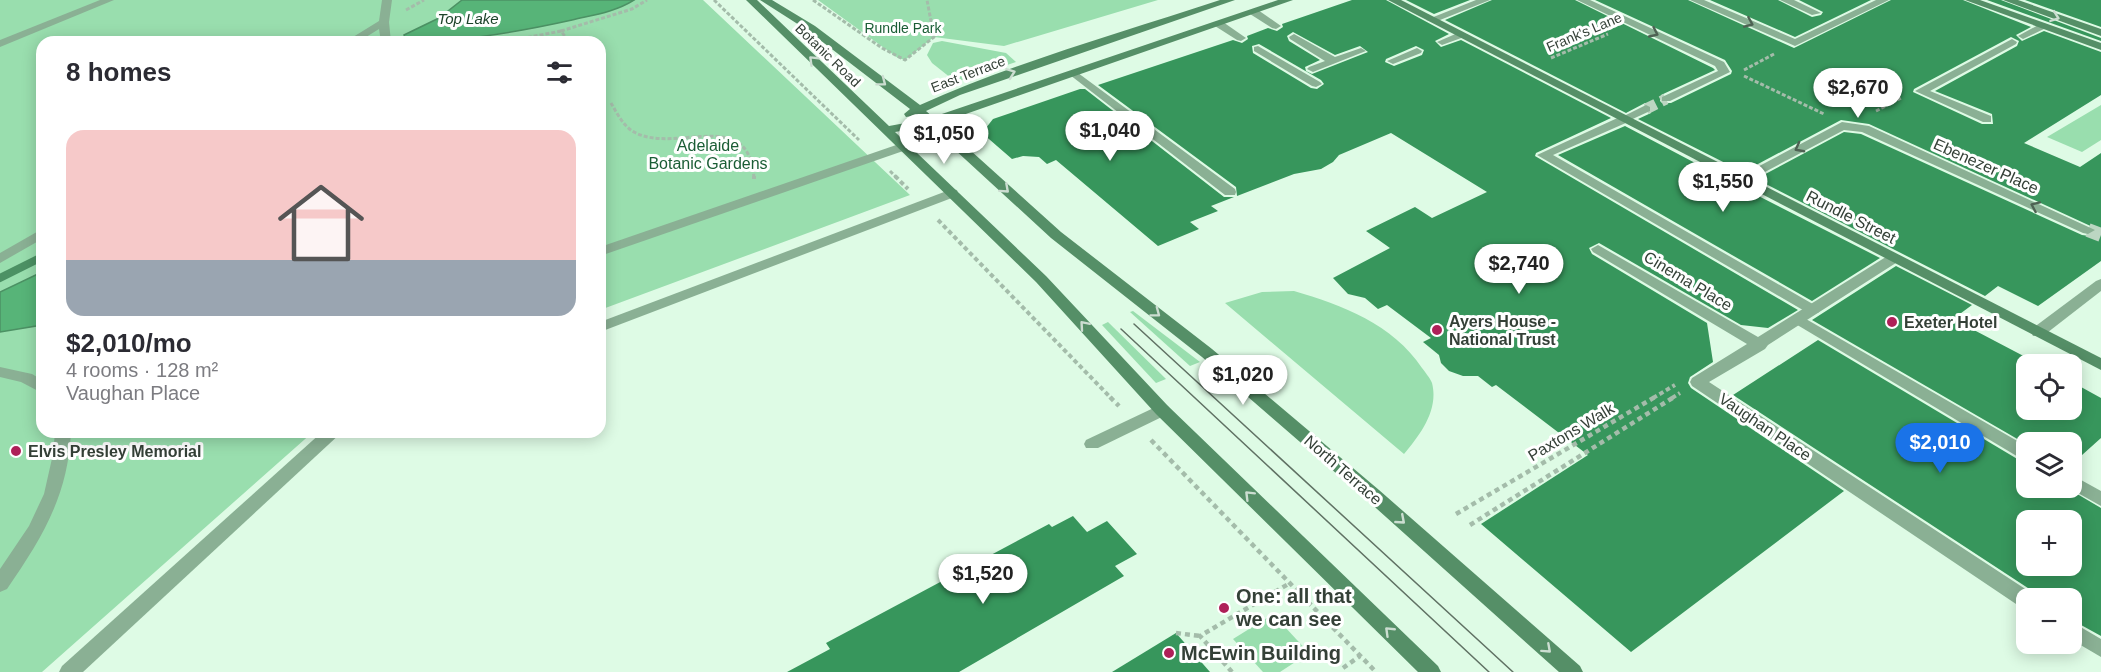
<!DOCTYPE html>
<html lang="en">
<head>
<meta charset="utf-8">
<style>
	:root { --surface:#fff; --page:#f7f7f7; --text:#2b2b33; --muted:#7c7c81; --line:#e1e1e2; --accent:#1a73e8 }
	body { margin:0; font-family:Helvetica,sans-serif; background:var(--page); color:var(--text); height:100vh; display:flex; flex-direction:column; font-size:22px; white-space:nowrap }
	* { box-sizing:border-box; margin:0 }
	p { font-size:20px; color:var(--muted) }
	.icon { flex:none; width:33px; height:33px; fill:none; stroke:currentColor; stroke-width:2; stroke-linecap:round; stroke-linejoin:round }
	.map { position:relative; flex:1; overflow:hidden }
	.sheet { position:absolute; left:36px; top:36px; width:570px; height:402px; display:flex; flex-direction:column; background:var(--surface); border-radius:18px; box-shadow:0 3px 15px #0003 }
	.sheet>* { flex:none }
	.controls { position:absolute; left:2016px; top:354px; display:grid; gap:12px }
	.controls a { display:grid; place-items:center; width:66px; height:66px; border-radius:12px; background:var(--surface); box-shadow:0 3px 15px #0003; font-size:30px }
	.price { position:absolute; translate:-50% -51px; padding:0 14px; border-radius:21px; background:#fff; color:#222; font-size:20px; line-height:39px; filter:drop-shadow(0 2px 3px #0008) }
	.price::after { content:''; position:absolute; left:50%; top:36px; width:18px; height:14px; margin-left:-9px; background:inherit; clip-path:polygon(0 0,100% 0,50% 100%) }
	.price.active { background:var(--accent); color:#fff }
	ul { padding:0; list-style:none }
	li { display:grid; align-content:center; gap:12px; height:318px; padding:0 30px }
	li+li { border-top:2px solid var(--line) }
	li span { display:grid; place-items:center; height:186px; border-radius:18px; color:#555 }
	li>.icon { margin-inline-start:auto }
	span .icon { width:108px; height:108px; fill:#fffc; stroke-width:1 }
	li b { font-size:26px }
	h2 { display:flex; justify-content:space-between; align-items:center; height:72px; padding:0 30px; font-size:26px }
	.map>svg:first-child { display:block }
</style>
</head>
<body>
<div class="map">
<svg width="2101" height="672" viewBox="0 0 2101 672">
	<rect width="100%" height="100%" fill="#defbe5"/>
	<g fill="#99deae">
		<path d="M0 0H703L910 195 600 310V42H42V432H313L42 672H0Z"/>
		<path d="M818 0H1158L1004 46 934 37 905 60 898 58Z"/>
		<path d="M942 41 1006 53 1016 62 956 82 932 63 927 55 933 43Z"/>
		<path d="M2101 105V140L2082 152 2047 137Z"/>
		<path d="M1294 291C1342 305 1393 324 1422 368 1425 372 1430 378 1432 383 1439 410 1420 435 1404 454L1225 303 1262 292Z"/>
		<path d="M1133 311 1200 362 1190 366 1130 312Z"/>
		<path d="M1108 322 1166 379 1156 383 1102 325Z"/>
		<path d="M1273 614 1309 653 1280 672H1263L1233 639Z"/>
	</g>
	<g fill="#57b478" stroke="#4c9164" stroke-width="1.5">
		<path d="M462 0H634C615 12 593 15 572 20 518 32 461 42 406 42L404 35 439 18Z"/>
		<path d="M42 272V325L0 332V292Z"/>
	</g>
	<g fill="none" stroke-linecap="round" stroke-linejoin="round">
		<path stroke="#4c9164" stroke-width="8" d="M0 278 42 257"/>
	</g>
	<g fill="#37965c" fill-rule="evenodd">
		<path d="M1352 0H1386L1449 34 1435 41 1441 47 1461 40 1611 118 1536 153 1535 156 1798 310 1768 328 1741 325 1599 243 1589 248 1592 254 1707 323 1713 362 1690 377 1688 383 1691 388 1844 491 1631 652 1481 524 1588 455 1496 385 1492 387 1478 376H1463L1449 371 1441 363 1439 355 1423 342 1431 338 1387 305 1378 309 1365 298 1348 294 1333 278 1390 248 1366 231 1415 207 1432 218 1487 192 1391 133 1339 155 1333 162 1321 169 1294 174 1237 196 1236 187 1098 85 1233 40 1242 43 1248 39 1247 36 1268 28 1277 31 1283 27 1282 24ZM1293 32 1335 55 1360 46 1368 52 1312 74 1306 71 1305 67 1320 60 1289 41 1287 36ZM1259 44 1321 80 1324 84 1317 89 1311 88 1253 53 1252 46ZM1416 46 1424 50 1422 55 1394 66 1385 62 1386 59Z"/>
		<path d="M1406 0H1470L1434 14Z"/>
		<path d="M1492 0H1575L1713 68 1715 70 1661 95 1660 101 1662 103H1671L1731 74 1732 71 1725 60 1595 0H1688L1794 48 1891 0H1963L2031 27 2016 35 2022 41 2044 31 2101 52V95L2024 143 2080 167 2101 153V261L2038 306 1998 286 1985 296 1756 179 1844 132 1861 134 2082 235 2089 236 2097 229 1869 124 1841 120 1743 172 1638 119 1651 113V105L1645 103 1626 113 1445 20ZM2011 37 2019 41 2017 46 1935 91 1992 114 1993 124H1982L1913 92 1914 89Z"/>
		<path d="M1710 0H1778L1812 17 1821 15 1823 12 1799 0H1871L1795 37Z"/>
		<path d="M1987 0H2001L2101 38V41Z"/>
		<path d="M2025 0H2101V27Z"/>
		<path d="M1080 89H1085L1224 197H1234L1211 206 1218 211 1190 222 1199 229 1158 246 1056 160 1047 164 1039 157 1023 156 1012 159 982 133 993 119Z"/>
		<path d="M1625 126 1735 184 1880 258 1812 301 1558 155Z"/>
		<path d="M1896 266 1972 305 1953 319 2039 364H2026V410H2072V382L2101 398V438L2072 464V442L2026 444 1812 320Z"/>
		<path d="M1818 340 2019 460 2026 462V488H2067L2101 508V636L2072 620V598H2037L2034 592 1733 395ZM2026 520H2072V566H2026Z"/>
		<path d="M1073 516 1087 532 1107 521 1137 554 1115 566 1124 576 959 672H787L830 649 826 643 1049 524 1052 527Z"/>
		<path d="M1176 633 1210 672H1112Z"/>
	</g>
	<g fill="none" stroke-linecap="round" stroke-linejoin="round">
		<path stroke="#bcd6c2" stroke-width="11" stroke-dasharray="11 6" stroke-linecap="butt" d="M1646 109 1666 99"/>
		<path stroke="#bcd6c2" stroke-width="14" stroke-dasharray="14 7" stroke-linecap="butt" d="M2088 230 2101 235"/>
		<g stroke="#a4bcaa" stroke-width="3" stroke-dasharray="4 2" stroke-linecap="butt">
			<path d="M714 0 859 140"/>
			<path d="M813 0 882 48 905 60 934 37 927 0"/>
			<path d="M406 10 424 0"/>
			<path d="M561 31 632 9 647 0"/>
			<path d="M474 42 520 39 561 31 569 42"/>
			<path d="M1551 58 1608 34"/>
			<path d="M1744 70 1774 54"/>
			<path d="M1744 76 1824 114"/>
			<path d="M611 103C617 113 623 126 634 132 675 155 749 105 754 178"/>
			<path d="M1876 111 1901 98"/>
			<path d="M890 171 897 178"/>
		</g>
		<g stroke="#a4bcaa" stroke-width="4" stroke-dasharray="4.5 3" stroke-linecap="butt">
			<path d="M754 176V179"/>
			<path d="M895 176 908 189"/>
			<path d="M938 220 1111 398"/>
			<path d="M1653 398 1675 385"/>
			<path d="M1672 398 1680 393"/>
		</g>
		<g stroke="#a4bcaa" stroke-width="4.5" stroke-dasharray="5 4" stroke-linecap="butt">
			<path d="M1110 397 1119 406"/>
			<path d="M1151 440 1376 672"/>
			<path d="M1456 514 1655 397"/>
			<path d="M1470 525 1674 397"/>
			<path d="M1176 633 1200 636"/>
			<path d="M1343 668 1360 656"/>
			<path d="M1232 672 1200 636 1290 583"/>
		</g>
		<g fill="#8ab094" fill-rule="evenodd">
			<path d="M1476 0H1490L1435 22 1426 20Z"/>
			<path d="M1780 0H1794L1821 13 1812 15Z"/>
			<path d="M1254 9 1258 10 1281 26 1276 29 1272 28 1250 14 1249 12Z"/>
			<path d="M1219 21 1223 22 1246 38 1241 41 1237 40 1215 26V22Z"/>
			<path d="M2042 23 2046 24V28L2023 39 2018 36Z"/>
			<path d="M1460 32 1465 35 1464 37 1442 45 1437 42Z"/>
			<path d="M1294 34 1335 57 1361 48 1366 51 1313 72 1307 69 1309 67 1325 61 1290 39 1289 37Z"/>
			<path d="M1258 46 1320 82 1322 84 1316 87 1312 86 1254 51V47Z"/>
			<path d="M1417 48 1422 51 1421 53 1393 64 1387 61Z"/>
			<path d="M1074 70 1235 189 1236 192 1235 195H1225L1070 75 1068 73Z"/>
			<path d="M1624 115 1630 119 1628 122 1553 155 1818 307 1820 310 1818 313H1808L1537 155Z"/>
			<path d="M952 189 957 190 958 193 957 196 600 332V322Z"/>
			<path d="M1799 315 2026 446V460L2020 458 1794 323 1792 320Z"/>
			<path d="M1162 404 1168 406 1170 410 1168 414 1098 448H1086L1084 444 1086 440Z"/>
			<path d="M322 432H342L83 672H59L62 666Z"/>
			<path d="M2072 475 2101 491V506L2069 488H2072Z"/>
		</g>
		<g fill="#8ab094" fill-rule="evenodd">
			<path d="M100 0H114L0 47V40Z"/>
			<path d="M382 0H392L389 22 391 42H381L379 29 358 42H345L379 21Z"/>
			<path d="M1577 0H1590L1724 62 1730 72 1670 101H1662V97L1718 71 1715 66Z"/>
			<path d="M1690 0H1704L1795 39 1876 0H1889L1795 46Z"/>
			<path d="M2012 39 2017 42 2016 44 1930 91 1991 116V122H1983L1915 91Z"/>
			<path d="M1646 105 1650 107V111L1624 123 1618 119Z"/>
			<path d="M1842 122 1869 126 2095 230 2088 234 2083 233 1862 132 1844 130 1746 182H1736L1735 179Z"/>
			<path d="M902 143 908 147 906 150 600 256V247Z"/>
			<path d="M42 229V239L0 263V253Z"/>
			<path d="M1598 245 1758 337 1889 255H1899L1901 258 1899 261 1768 345 1765 349 1709 382 2033 594 2035 598H2026V608L2019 606 1692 386 1690 382 1692 378 1747 344 1593 252 1591 249Z"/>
			<path d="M2101 279V291L2043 336H2033L2031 332 2033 328 2096 281Z"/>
			<path d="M0 367 32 374 42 380V393L21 382 0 377Z"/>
			<path d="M55 432H71C68 496 42 538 7 589L0 592V569L29 526 44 494 53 454Z"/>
			<path d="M2072 622 2101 639V657L2072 640Z"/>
		</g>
		<g fill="#558f67" fill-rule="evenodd">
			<path d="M746 0H757L889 126 922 120 917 115 906 117 904 114 910 109 807 30 760 0H772L815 26 920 105C1016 62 1120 33 1220 0H1235L960 95 926 111 933 117 1278 0H1293L940 123 1061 232 1212 349 1379 490 1580 666 1583 672H1559L1367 500 1202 357 1051 238 929 126 895 132 1046 276 1168 406 1438 666 1441 672H1418L1156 414 1036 282Z"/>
			<path d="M1388 0H1401L2101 358V370Z"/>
			<path d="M1965 0H1980L2101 43V50Z"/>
			<path d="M2003 0H2018L2101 29V36Z"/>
		</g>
		<g stroke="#607164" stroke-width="1.5">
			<path d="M1134 324 1513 672"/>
			<path d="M1121 329 1489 672"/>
		</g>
	</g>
	<defs><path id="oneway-chevron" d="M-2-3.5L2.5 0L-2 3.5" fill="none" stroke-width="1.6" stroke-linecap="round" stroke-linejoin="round" transform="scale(1.5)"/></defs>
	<g stroke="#ccddd1">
		<use href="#oneway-chevron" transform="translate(2055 17) rotate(20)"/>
		<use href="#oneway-chevron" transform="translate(813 60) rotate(-136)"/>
		<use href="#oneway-chevron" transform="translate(1011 73) rotate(-20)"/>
		<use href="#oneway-chevron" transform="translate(882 82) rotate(37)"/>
		<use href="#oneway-chevron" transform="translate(1005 189) rotate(42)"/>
		<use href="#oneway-chevron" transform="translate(1156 313) rotate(37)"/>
		<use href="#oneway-chevron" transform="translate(1084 325) rotate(-131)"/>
		<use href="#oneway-chevron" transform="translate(1249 495) rotate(-135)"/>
		<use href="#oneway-chevron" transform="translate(1401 520) rotate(41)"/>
		<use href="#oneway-chevron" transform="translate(1389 631) rotate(-136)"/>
		<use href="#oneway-chevron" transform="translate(1547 649) rotate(42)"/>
	</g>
	<g stroke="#4e6253">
		<use href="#oneway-chevron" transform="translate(1749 23) rotate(23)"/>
		<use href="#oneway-chevron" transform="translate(1654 33) rotate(25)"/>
		<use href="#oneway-chevron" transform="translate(1799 148) rotate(152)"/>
		<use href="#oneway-chevron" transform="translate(2035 206) rotate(-156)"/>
	</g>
	<g fill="#ae2058" stroke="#fff" stroke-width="2">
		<circle cx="1892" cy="322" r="6"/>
		<circle cx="1437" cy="330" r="6"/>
		<circle cx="16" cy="451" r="6"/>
		<circle cx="1224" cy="608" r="6"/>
		<circle cx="1169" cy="653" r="6"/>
	</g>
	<g text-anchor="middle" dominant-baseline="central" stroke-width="6" stroke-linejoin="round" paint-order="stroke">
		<g font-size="14" fill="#1a5d35" stroke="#fff">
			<text x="903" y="28">Rundle Park</text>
		</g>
		<g font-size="14" fill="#344037" stroke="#fff">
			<text transform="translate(1584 32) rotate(-23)">Frank's Lane</text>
			<text transform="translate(828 55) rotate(44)">Botanic Road</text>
			<text transform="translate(968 74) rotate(-21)">East Terrace</text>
		</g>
		<g font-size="15" font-style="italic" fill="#1d432a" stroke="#fff">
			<text x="468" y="18">Top Lake</text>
		</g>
		<g font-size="16" fill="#1a5d35" stroke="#fff">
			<text x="708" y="145">Adelaide<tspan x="708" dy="18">Botanic Gardens</tspan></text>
		</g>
		<g font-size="16" fill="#344037" stroke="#fff">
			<text transform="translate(1986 166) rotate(24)">Ebenezer Place</text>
			<text transform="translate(1851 217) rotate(27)">Rundle Street</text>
			<text transform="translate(1688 281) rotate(31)">Cinema Place</text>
			<text transform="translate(1765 427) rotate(34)">Vaughan Place</text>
			<text transform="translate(1571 432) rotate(-31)">Paxtons Walk</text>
			<text transform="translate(1343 470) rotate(41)">North Terrace</text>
		</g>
		<g font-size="16" font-weight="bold" fill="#344037" stroke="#fff" text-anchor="start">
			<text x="1449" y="321">Ayers House -<tspan x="1449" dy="18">National Trust</tspan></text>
			<text x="1904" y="322">Exeter Hotel</text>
			<text x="28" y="451">Elvis Presley Memorial</text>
		</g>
		<g font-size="20" font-weight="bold" fill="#344037" stroke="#fff" text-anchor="start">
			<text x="1236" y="596">One: all that<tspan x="1236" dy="23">we can see</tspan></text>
			<text x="1181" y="653">McEwin Building</text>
		</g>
	</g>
</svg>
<div class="controls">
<a><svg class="icon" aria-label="locate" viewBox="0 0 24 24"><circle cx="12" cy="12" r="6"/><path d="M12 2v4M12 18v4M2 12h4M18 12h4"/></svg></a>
<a><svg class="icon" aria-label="layers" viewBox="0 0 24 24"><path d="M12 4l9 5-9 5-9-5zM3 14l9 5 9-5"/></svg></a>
<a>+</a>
<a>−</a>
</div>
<b class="price" style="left:1858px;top:119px">$2,670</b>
<b class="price" style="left:1110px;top:162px">$1,040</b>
<b class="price" style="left:944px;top:165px">$1,050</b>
<b class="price" style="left:1723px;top:213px">$1,550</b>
<b class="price" style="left:1519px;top:295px">$2,740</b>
<b class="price" style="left:1243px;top:406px">$1,020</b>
<b class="price active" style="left:1940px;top:474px">$2,010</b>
<b class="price" style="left:983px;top:605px">$1,520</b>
<section class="sheet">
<h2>8 homes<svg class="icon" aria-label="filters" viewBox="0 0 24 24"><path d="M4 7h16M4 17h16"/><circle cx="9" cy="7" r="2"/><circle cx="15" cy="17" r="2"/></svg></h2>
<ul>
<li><span style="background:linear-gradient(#f6c9c9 70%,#9aa5b1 0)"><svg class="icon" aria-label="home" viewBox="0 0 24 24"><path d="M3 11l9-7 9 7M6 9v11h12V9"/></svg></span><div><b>$2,010/mo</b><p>4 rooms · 128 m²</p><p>Vaughan Place</p></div></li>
</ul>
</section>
</div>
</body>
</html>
